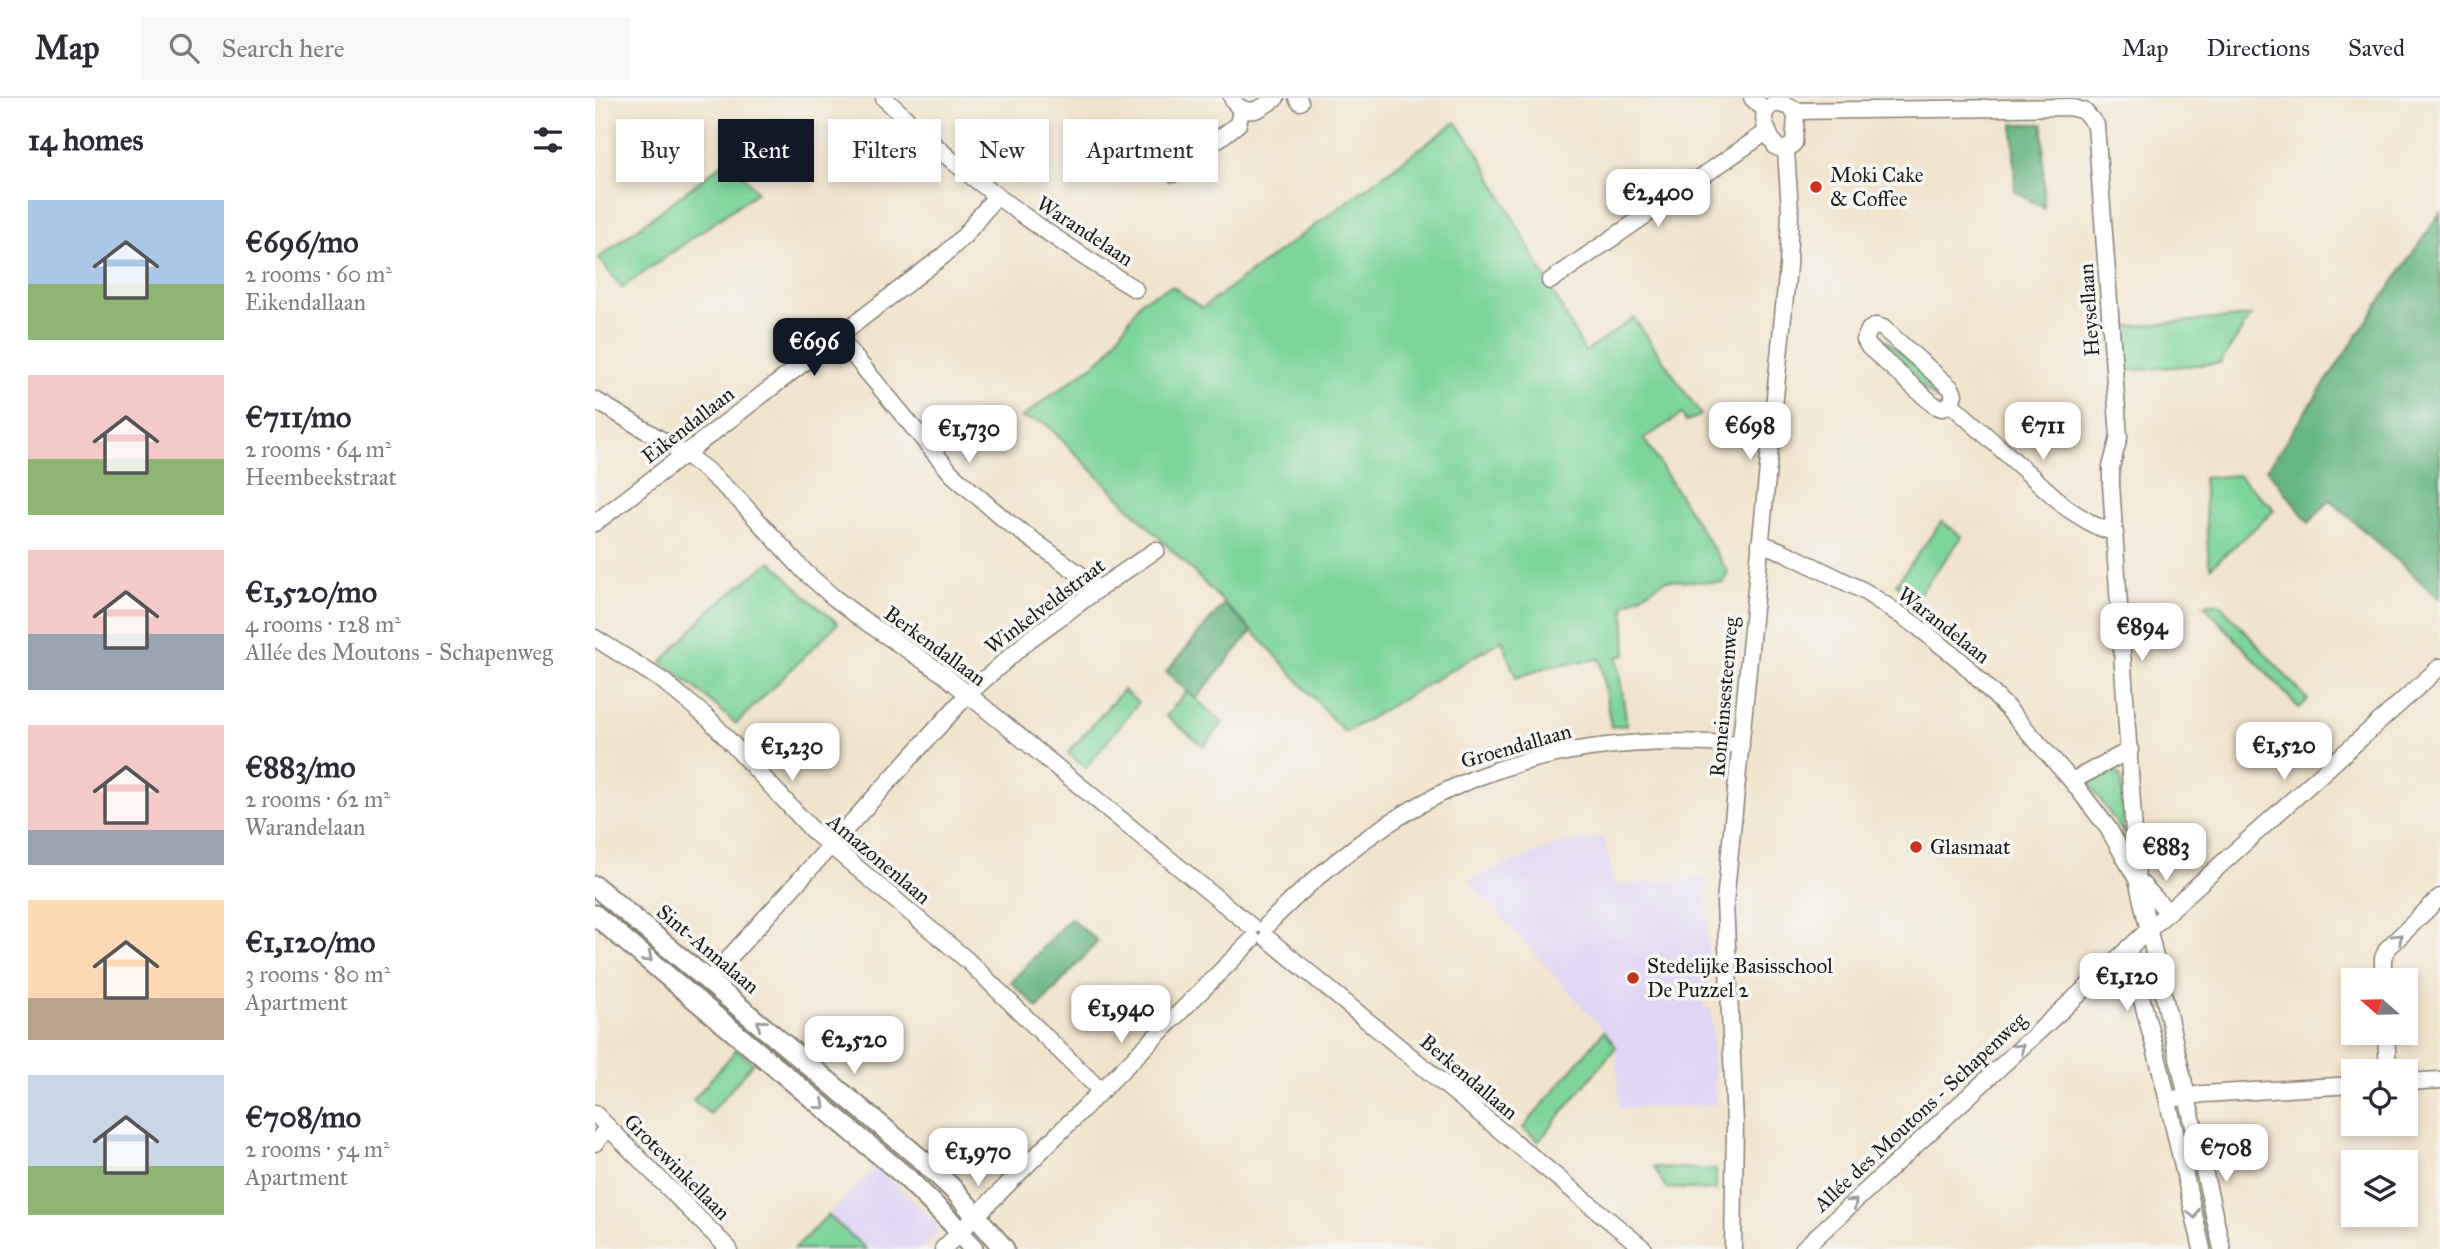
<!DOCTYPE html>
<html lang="en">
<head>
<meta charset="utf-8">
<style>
	:root { --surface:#fff; --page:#f7f7f7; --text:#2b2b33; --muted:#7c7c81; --line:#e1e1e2; --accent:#111827 }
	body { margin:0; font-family:"IM FELL Great Primer",serif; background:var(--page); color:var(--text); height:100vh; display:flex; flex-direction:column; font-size:26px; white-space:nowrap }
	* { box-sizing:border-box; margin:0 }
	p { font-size:23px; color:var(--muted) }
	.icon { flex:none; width:38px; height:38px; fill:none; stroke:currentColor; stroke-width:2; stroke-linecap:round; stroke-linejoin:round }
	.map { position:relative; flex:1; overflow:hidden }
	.drawer { display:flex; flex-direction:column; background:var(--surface); width:595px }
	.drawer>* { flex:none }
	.banner { position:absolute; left:21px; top:21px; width:665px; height:63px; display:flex; gap:14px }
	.needle { width:46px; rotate:290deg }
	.buttons { position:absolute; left:1746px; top:870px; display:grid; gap:14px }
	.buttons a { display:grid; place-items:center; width:77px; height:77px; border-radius:0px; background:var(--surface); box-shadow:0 4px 10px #0003; font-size:35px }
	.price { position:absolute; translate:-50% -60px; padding:0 16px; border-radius:14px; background:#fff; color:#222; font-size:23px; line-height:46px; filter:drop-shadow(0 2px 4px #0008) }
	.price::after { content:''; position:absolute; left:50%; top:42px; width:21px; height:16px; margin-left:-10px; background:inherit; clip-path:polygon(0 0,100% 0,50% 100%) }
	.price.on { background:var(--accent); color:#fff }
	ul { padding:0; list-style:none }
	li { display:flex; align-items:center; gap:21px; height:175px; padding:0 28px }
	li span { display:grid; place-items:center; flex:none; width:196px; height:140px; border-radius:0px; color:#555 }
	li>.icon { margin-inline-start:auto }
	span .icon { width:84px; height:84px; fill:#fffc; stroke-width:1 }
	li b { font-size:30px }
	h2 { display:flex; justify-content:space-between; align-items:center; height:84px; padding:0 28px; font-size:30px }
	.tag { padding:0 24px; border-radius:0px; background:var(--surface); box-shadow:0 4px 10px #0003; font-size:24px; line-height:63px }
	.tag.on { background:var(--accent); color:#fff }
	header { display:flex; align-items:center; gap:42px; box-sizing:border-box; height:98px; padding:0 35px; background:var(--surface); border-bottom:2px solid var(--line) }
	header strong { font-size:33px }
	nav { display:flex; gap:38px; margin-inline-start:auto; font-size:24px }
	.search { width:490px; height:63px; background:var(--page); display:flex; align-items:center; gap:18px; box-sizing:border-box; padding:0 24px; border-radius:0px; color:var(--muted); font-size:26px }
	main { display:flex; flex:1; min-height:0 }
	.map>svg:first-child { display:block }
</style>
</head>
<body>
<header>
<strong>Map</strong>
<div class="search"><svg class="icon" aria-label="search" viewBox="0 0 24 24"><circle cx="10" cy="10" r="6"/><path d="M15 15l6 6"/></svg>Search here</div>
<nav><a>Map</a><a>Directions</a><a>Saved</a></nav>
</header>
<main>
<section class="drawer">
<h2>14 homes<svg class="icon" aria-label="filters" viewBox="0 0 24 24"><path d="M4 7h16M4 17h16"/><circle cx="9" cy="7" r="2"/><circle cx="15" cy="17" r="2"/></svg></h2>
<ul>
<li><span style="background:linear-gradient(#a9c7e8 60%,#8fb573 0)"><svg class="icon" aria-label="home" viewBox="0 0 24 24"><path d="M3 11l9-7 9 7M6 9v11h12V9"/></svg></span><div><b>€696/mo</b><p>2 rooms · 60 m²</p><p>Eikendallaan</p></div></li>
<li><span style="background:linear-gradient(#f6c9c9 60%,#8fb573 0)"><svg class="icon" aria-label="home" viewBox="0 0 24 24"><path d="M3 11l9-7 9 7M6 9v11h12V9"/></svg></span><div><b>€711/mo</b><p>2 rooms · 64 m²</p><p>Heembeekstraat</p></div></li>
<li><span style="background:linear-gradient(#f6c9c9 60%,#9aa5b1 0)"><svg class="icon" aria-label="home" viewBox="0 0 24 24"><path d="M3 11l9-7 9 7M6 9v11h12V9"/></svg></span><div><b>€1,520/mo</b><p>4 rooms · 128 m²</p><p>Allée des Moutons - Schapenweg</p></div></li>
<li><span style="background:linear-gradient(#f6c9c9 75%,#9aa5b1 0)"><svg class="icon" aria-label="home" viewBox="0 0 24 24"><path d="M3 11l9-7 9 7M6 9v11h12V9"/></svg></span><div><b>€883/mo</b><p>2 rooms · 62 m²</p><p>Warandelaan</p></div></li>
<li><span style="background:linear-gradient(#ffd9b3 70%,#b9a48a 0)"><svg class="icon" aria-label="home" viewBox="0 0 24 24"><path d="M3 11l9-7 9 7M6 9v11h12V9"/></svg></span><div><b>€1,120/mo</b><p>3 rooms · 80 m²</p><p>Apartment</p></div></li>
<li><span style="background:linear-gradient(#c9d6e8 65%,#8fb573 0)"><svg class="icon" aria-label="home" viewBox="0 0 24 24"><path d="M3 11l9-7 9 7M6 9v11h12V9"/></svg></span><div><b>€708/mo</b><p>2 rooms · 54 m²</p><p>Apartment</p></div></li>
</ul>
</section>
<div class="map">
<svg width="1845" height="1151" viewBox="0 0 1845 1151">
	<rect width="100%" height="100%" fill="#f6f6f2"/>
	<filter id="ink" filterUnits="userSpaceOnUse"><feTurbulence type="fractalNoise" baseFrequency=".0143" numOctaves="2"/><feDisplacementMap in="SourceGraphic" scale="14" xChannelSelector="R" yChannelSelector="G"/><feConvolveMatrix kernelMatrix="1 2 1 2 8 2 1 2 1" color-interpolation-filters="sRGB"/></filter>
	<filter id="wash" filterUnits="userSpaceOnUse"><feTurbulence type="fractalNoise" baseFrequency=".00686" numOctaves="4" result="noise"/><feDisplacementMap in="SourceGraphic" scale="28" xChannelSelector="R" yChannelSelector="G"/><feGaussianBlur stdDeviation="1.57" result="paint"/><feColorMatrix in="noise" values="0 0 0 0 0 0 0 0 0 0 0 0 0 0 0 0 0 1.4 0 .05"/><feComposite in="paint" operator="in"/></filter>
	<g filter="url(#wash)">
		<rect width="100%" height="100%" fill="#f1e4cc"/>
		<g fill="#dfd5f5">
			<path d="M1009 739 1019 787 1111 780 1114 886 1107 893 1108 907 1116 912 1121 1007 1024 1010 1021 946 902 814 903 812 893 804 873 781 962 747Z"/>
			<path d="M282 1069 343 1128 342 1136 327 1151H271L233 1117Z"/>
		</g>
		<g fill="#7ed599" stroke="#4d785a" stroke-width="2">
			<path d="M861 24 884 56 990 254 1039 220 1106 317 1091 324 1087 316 1049 341 1133 474 1129 485 1071 482 1029 508 1031 557 1022 559 1032 627 1016 629 1005 561 955 568 921 580 907 542 750 635 675 551 450 325 426 320 511 257 547 202 577 188 607 210Z"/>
			<path d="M135 60 162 94 27 190 4 160Z"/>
			<path d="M1656 218 1625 265 1531 273 1528 229Z"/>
			<path d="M1281 234 1348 290 1352 298 1345 304 1280 248 1277 237Z"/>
			<path d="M1643 377 1680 412 1616 469 1614 464 1608 380Z"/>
			<path d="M1347 423 1367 439 1321 500 1301 486Z"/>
			<path d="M176 463 216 503 243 525 141 626 104 593 67 564 116 511Z"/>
			<path d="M1624 505 1713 602 1704 610 1609 507Z"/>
			<path d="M528 592 543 605 491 670 473 655Z"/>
			<path d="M592 593 628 625 609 648 571 618Z"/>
			<path d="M1517 670 1526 679 1529 736 1495 687V682Z"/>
			<path d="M1009 933 1021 949 944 1043 928 1030Z"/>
			<path d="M142 951 158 965 115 1016 98 1002Z"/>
			<path d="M1059 1069 1121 1072V1092L1071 1090Z"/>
			<path d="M233 1117 271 1151H199Z"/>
		</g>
		<g fill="#66b681" stroke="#41694e" stroke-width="2">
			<path d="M1418 26H1448L1449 111 1420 93Z"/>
			<path d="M1845 115V501L1735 402 1714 425 1672 371Z"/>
			<path d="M629 506 657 533 601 601 571 574Z"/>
			<path d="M475 820 503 843 443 910 416 884Z"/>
		</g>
	</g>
	<g filter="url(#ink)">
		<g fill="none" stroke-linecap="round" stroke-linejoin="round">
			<g stroke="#868074" stroke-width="19">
				<g id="minor">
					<path d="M289 0C313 22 336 45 360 65 417 112 478 153 540 191"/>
					<path d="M702 0 705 4"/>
					<path d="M1157 0 1171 13"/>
					<path d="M1181 5 1196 9 1201 18 1199 45 1191 52 1181 49C1173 35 1159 14 1181 5Z"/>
					<path d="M644 9C658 18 669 8 681 0"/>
					<path d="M1199 13 1475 9 1489 13 1501 27 1524 339 1516 369V386L1542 781 1627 1151"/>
					<path d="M578 76 643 26 646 13 637 0"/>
					<path d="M955 183 1173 33"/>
					<path d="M243 239 357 376 410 422 494 483 502 492"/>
					<path d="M0 302 90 356 110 371 144 402 210 474 237 498 264 519 347 575 657 829"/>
					<path d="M1356 306 1359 296 1356 290 1288 230 1281 228 1274 232 1270 242 1274 249 1339 307 1347 310 1356 306 1473 411 1499 427 1520 435"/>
					<path d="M0 425 348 158 370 137 401 98"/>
					<path d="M1165 445 1189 454 1269 493 1322 528 1366 563 1413 611 1477 683 1513 730 1542 781 1573 814"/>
					<path d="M0 540 68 583 114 621 218 733 372 862 506 993"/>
					<path d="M1477 683 1535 652"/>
					<path d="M671 828C809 686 948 630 1146 647"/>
					<path d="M672 840 1049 1151"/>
					<path d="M1533 850 1565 969 1607 1151"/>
					<path d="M114 882 373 596 435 541 502 492 561 452"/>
					<path d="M1788 882V860L1792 851 1845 799"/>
					<path d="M1791 934 1793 973"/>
					<path d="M1811 984 1845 982"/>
					<path d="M1583 1000 1608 996 1759 987"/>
					<path d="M0 1016 134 1151"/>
					<path d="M0 1045 13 1029"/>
					<path d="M348 1151 657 842"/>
					<path d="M1138 1151 1140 1026 1130 804 1193 168 1195 113 1191 52"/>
					<path d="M1208 1151 1573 814 1845 569"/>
				</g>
			</g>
			<g stroke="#868074" stroke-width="23">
				<g id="major">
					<path d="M0 788 327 1062 360 1093 409 1151"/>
					<path d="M0 817 311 1079 357 1125 378 1151"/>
				</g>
			</g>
			<use href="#minor" stroke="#fff" stroke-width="16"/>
			<use href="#major" stroke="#fff" stroke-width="19"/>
		</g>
		<defs><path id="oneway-chevron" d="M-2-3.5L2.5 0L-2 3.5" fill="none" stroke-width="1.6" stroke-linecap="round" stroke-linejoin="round" transform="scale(1.75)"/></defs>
		<g stroke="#999">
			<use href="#oneway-chevron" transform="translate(1803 840) rotate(-44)"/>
			<use href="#oneway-chevron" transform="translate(53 860) rotate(40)"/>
			<use href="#oneway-chevron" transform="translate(166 926) rotate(-140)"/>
			<use href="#oneway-chevron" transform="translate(1425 950) rotate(-43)"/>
			<use href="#oneway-chevron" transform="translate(226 1007) rotate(41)"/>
			<use href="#oneway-chevron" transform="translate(1258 1105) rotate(-43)"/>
			<use href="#oneway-chevron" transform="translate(1599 1116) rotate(77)"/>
		</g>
	</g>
	<g fill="#c8321e" stroke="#f6f6f2" stroke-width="2.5">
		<circle cx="1221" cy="89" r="7"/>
		<circle cx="1321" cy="749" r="7"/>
		<circle cx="1038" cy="880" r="7"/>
	</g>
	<g text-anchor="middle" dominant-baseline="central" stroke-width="7" stroke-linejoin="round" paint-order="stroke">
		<g font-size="21" fill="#1c1c1c" stroke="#f6f6f2" text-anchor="start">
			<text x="1235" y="77">Moki Cake<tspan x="1235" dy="24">&amp; Coffee</tspan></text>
			<text x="1335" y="749">Glasmaat</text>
			<text x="1052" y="868">Stedelijke Basisschool<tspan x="1052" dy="24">De Puzzel 2</tspan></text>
		</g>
		<g font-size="21" fill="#1c1c1c" stroke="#f6f6f2">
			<text transform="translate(490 133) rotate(33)">Warandelaan</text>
			<text transform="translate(1494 212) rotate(-94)">Heysellaan</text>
			<text transform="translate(93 327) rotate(-38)">Eikendallaan</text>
			<text transform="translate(450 508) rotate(-37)">Winkelveldstraat</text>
			<text transform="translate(1349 527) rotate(38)">Warandelaan</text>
			<text transform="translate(340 548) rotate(36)">Berkendallaan</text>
			<text transform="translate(1129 599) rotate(-85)">Romeinsesteenweg</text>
			<text transform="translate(921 648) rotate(-16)">Groendallaan</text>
			<text transform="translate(284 761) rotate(40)">Amazonenlaan</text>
			<text transform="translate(113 851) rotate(40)">Sint-Annalaan</text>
			<text transform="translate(874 979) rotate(40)">Berkendallaan</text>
			<text transform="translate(1325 1014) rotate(-43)">Allée des Moutons - Schapenweg</text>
			<text transform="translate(82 1069) rotate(45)">Grotewinkellaan</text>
		</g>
	</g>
</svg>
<div class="buttons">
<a><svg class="needle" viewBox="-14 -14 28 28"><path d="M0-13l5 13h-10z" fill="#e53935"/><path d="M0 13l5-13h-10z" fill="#7c7c81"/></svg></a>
<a><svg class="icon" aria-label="locate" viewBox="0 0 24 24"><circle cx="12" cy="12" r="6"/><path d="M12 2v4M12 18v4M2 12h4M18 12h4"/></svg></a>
<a><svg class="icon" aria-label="layers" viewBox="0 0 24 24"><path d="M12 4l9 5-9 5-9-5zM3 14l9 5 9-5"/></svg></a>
</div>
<b class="price" style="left:1063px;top:131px">€2,400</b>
<b class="price on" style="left:219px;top:280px">€696</b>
<b class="price" style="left:1155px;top:364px">€698</b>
<b class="price" style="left:1448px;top:364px">€711</b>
<b class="price" style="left:374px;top:367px">€1,730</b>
<b class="price" style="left:1547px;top:565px">€894</b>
<b class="price" style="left:1689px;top:684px">€1,520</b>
<b class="price" style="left:197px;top:685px">€1,230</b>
<b class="price" style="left:1571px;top:785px">€883</b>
<b class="price" style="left:1532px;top:915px">€1,120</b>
<b class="price" style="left:526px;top:947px">€1,940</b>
<b class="price" style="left:259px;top:978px">€2,520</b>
<b class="price" style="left:1631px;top:1086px">€708</b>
<b class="price" style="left:383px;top:1090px">€1,970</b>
<div class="banner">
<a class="tag">Buy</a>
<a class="tag on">Rent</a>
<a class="tag">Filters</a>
<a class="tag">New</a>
<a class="tag">Apartment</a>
</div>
</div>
</main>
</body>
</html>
